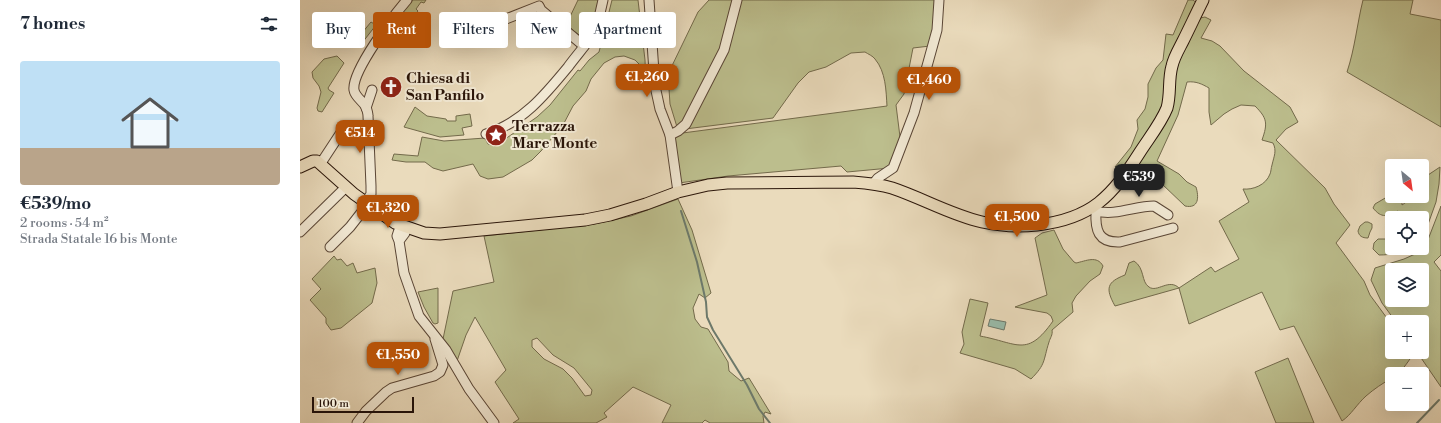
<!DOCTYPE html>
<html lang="en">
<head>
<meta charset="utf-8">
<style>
	:root { --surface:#fff; --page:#f2f2f3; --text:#1f2937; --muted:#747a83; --line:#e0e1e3; --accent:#b45309 }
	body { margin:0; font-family:"Libre Bodoni",serif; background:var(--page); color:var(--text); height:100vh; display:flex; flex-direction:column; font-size:15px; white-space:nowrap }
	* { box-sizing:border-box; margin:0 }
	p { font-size:13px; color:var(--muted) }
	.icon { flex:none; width:22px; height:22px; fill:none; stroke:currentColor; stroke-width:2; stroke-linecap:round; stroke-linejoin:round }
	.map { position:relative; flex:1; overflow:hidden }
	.sheet { display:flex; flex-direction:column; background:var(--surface); width:300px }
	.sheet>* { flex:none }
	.banner { position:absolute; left:12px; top:12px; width:380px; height:36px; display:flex; gap:8px }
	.needle { width:26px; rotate:151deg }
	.controls { position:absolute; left:1085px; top:159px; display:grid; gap:8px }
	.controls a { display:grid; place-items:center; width:44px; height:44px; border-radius:4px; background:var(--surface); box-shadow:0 4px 16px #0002; font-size:20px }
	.scale { position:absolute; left:12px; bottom:10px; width:102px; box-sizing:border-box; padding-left:4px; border:2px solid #2a1509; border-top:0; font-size:11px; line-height:14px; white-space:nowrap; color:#2a1509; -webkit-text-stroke:3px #f1e8d3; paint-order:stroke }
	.price { position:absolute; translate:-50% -34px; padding:0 9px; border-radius:8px; background:var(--accent); color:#fff; font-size:13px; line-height:26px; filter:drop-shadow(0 1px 2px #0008) }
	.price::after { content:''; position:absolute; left:50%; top:24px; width:12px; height:9px; margin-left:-6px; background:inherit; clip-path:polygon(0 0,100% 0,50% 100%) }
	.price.current { background:#222; color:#fff }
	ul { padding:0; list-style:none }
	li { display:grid; align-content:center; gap:8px; height:212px; padding:0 20px }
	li+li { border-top:1px solid var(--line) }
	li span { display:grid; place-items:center; height:124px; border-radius:4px; color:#555 }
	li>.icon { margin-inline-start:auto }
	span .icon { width:72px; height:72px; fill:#fffc; stroke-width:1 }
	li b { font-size:17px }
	h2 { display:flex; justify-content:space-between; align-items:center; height:48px; padding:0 20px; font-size:17px }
	.tag { padding:0 14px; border-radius:4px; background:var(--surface); box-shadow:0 4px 16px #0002; font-size:14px; line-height:36px }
	.tag.current { background:var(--accent); color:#fff }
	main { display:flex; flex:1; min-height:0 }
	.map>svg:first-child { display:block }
</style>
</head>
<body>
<main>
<section class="sheet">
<h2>7 homes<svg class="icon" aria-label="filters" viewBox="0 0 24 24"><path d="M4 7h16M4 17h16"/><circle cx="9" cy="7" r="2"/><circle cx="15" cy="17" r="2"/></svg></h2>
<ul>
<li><span style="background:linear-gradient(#bfe0f5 70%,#b9a48a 0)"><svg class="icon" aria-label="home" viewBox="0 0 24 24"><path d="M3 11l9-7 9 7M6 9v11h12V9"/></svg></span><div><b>€539/mo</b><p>2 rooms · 54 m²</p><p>Strada Statale 16 bis Monte</p></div></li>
</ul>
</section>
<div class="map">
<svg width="1141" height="423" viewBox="0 0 1141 423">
	<rect width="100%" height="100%" fill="#eadbbc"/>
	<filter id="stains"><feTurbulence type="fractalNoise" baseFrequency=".005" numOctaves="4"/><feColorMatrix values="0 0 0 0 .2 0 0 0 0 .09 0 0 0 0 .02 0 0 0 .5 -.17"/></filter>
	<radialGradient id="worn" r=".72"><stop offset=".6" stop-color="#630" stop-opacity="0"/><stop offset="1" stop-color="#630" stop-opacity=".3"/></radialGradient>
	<g fill="#bcbe8d" stroke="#736a4b" fill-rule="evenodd">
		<path d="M113 0H126L124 3 121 2 116 9 118 11 111 19 101 14Z"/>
		<path d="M278 0H302L294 29 286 39 283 38 266 25Z"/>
		<path d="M312 0H338L345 60 346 88 342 67 335 60 324 56 315 57 304 63 291 79 286 91 273 106 263 125 241 151 232 160 203 177 188 179 180 176 173 164 143 171 133 168 125 162H106L92 160 94 154 118 156 122 137 144 141 185 138 188 144 195 146 237 117 250 105 278 70 280 71 289 60 299 52Z"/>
		<path d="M409 0H637L630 46 613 48 604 94 596 105 600 137 590 168 547 172 541 166 428 176 379 183 375 134 587 106C586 91 586 72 575 59 573 56 568 54 565 52L551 53 526 67 509 72 498 83 473 118 385 129 377 127 370 104 368 74 398 12Z"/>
		<path d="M888 0H893L898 4 863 110 824 169 815 167 831 147 838 129 837 120 845 109 848 97V84L856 68 863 60 866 34 873 35Z"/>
		<path d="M1063 0H1113L1110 14 1141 20V127L1047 72C1055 48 1057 24 1063 0Z"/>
		<path d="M905 17 911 20 901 38 912 41 920 46 944 71 990 107 998 122 986 129 976 140 1025 188 1034 204 1050 225 1036 243 1064 281 1070 295 1092 325V352H1111L1113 355C1107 362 1102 374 1092 374V378C1083 383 1074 389 1066 396 1057 404 1051 415 1042 421L994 326 980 330 962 292 889 324 879 288 815 306C805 288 807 282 825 275L829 263 834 261C845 268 841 282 849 287 857 293 869 278 879 288L911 267 915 272 939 259 919 221 949 202 943 189C953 190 966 185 970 174 971 172 971 168 972 165 974 156 977 151 973 143L962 140C968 123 967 118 955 106L941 105 932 109 924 114 911 125 909 112V88C902 84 896 81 887 82L878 115 857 161 879 174 887 182 896 187C899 197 899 209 885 206L862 184 837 183 831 180 830 175 863 120 872 74 900 18Z"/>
		<path d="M71 22 76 25 62 43 57 39Z"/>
		<path d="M37 56 44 63 28 88 29 90 34 93 22 112 18 111 17 108 21 92 19 86 13 78 12 72 24 59Z"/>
		<path d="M115 107 127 116 146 119 147 121H156V116L170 114 172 126 162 128 164 135 140 137 104 127Z"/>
		<path d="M1140 167 1139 184 1136 202 1122 241V218H1102L1098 211C1087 216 1082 219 1073 208L1075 204 1092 194V196H1099L1102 201V205L1112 198 1122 196V179Z"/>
		<path d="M378 199 392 230 411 293 405 298 399 294 393 308 395 319 401 327 408 329 428 362 429 371 441 381 449 378 471 414 465 412 463 416 464 423H410L405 420 402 423H362L371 405 333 387 304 413 307 417 296 423H213L219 419 195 382 206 370 175 317 166 335 157 361 143 339 153 291 194 282 184 236 294 224 331 216ZM237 338 253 355 274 368 292 390 291 395 285 396 272 378 263 369 244 359 232 347V340Z"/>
		<path d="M1141 206V255L1134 262 1141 271V387L1117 352H1122V322H1096L1082 303 1071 280 1075 268 1104 259 1124 250ZM1092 270H1122V300H1092Z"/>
		<path d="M1065 222H1068L1072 224V228L1070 232 1068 238C1062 238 1059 236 1058 231L1060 226Z"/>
		<path d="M754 230 763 249 774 262 776 263C786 261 797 255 803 266L800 274 790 281 776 296 772 303 773 312 752 330C753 335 750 338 749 342 743 361 746 364 731 379L715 369 660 353 664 344 662 332 670 299 688 303 680 336C718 343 727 358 753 321L751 316 747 313 715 307 747 295 735 238 742 233Z"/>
		<path d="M1078 239H1092V248H1115C1103 252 1092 255 1079 255L1073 249 1074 243Z"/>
		<path d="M34 256 37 260 41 259 47 266 53 263 57 273 75 268 77 283 72 303 41 328 31 330 26 323V318L10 300 21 289 12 279Z"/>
		<path d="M138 288V323L135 324 133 323 124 307 118 292Z"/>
		<path d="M988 358 1014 423H976L955 372Z"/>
	</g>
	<path fill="#99bcab" stroke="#6d796a" d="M690 319 706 322 704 330 688 326Z"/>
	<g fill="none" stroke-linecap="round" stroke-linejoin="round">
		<g stroke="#6d796a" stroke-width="2">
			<path d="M381 211 397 262 406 302 407 317 413 330 447 385 459 409 470 423"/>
			<path d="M1117 423 1139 400"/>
		</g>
		<g stroke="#5a4636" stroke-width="11">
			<g id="minor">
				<path d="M349 0 355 86 360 109 370 135 378 192"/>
				<path d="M206 19 239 6 241 10 284 46"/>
				<path d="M66 108 72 90"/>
				<path d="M186 134C222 123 245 95 268 67 276 56 286 45 294 33L298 22 303 0"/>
				<path d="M370 135 378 131 386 124 424 50 437 0"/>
				<path d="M21 163 42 131"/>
				<path d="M573 184 578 178 593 168 614 113 637 30 639 0"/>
				<path d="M66 202 71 194V186L68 116C68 114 67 110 66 107 63 101 55 97 54 90 51 72 94 15 107 0"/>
				<path d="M793 207 796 211C816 216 835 206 854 206L868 215"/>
				<path d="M796 211C795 230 798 243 820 242L873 228"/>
				<path d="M0 232 46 187"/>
				<path d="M99 241 105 233 103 227 99 230 97 236 99 241 104 273 119 316 146 350 169 389 194 423"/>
				<path d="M30 247 50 227 68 204"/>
				<path d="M57 423 66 411 86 392 92 388 134 376 140 372 143 365 135 339"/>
			</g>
		</g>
		<g stroke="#2a1509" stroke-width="13">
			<path id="major" d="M0 167 13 161H17L54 194 95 223 124 233 140 234 285 220 310 215 346 204 378 192 408 185 427 183 553 182C566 183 579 184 592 188 622 198 651 215 682 222 700 226 719 227 737 225 792 219 812 196 840 152 849 138 861 123 867 108 871 94 868 80 872 66 874 57 879 49 883 41 890 27 896 14 903 0"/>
		</g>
		<use href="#minor" stroke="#f1e8d3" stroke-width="9"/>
		<use href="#major" stroke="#eadbbc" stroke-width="11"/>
	</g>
	<defs>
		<g id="church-disc" transform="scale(1.15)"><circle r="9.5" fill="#8f2418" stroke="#f1e8d3"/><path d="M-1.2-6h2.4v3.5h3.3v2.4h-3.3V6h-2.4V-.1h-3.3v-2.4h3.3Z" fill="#fff"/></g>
		<g id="sight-disc" transform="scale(1.15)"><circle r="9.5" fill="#8f2418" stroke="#f1e8d3"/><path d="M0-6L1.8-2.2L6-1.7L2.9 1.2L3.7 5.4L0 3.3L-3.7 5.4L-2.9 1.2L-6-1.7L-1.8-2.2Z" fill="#fff"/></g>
	</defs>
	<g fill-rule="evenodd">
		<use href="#church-disc" x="91" y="87"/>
		<use href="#sight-disc" x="196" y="135"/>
	</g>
	<g text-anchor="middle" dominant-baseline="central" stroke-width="4" stroke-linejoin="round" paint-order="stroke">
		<g font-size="15" font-weight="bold" fill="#2a1509" stroke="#f1e8d3" text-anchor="start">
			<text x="106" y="78">Chiesa di<tspan x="106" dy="17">San Panfilo</tspan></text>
			<text x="212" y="126">Terrazza<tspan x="212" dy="17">Mare Monte</tspan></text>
		</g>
	</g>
	<rect width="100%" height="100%" filter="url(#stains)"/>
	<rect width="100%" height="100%" fill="url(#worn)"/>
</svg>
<div class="controls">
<a><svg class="needle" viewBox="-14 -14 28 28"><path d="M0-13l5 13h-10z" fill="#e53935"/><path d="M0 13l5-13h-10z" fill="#747a83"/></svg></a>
<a><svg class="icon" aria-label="locate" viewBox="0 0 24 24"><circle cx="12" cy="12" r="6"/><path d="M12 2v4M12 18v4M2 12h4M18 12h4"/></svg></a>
<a><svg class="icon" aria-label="layers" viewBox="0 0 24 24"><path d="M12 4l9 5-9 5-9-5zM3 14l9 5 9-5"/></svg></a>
<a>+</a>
<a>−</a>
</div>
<div class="scale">100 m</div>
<b class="price" style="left:347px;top:98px">€1,260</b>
<b class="price" style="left:629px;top:101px">€1,460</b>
<b class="price" style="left:60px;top:154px">€514</b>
<b class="price current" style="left:839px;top:198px">€539</b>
<b class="price" style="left:88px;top:229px">€1,320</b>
<b class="price" style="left:717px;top:238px">€1,500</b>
<b class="price" style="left:98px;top:376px">€1,550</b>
<div class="banner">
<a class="tag">Buy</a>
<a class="tag current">Rent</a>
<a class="tag">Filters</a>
<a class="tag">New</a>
<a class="tag">Apartment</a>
</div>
</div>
</main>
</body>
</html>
